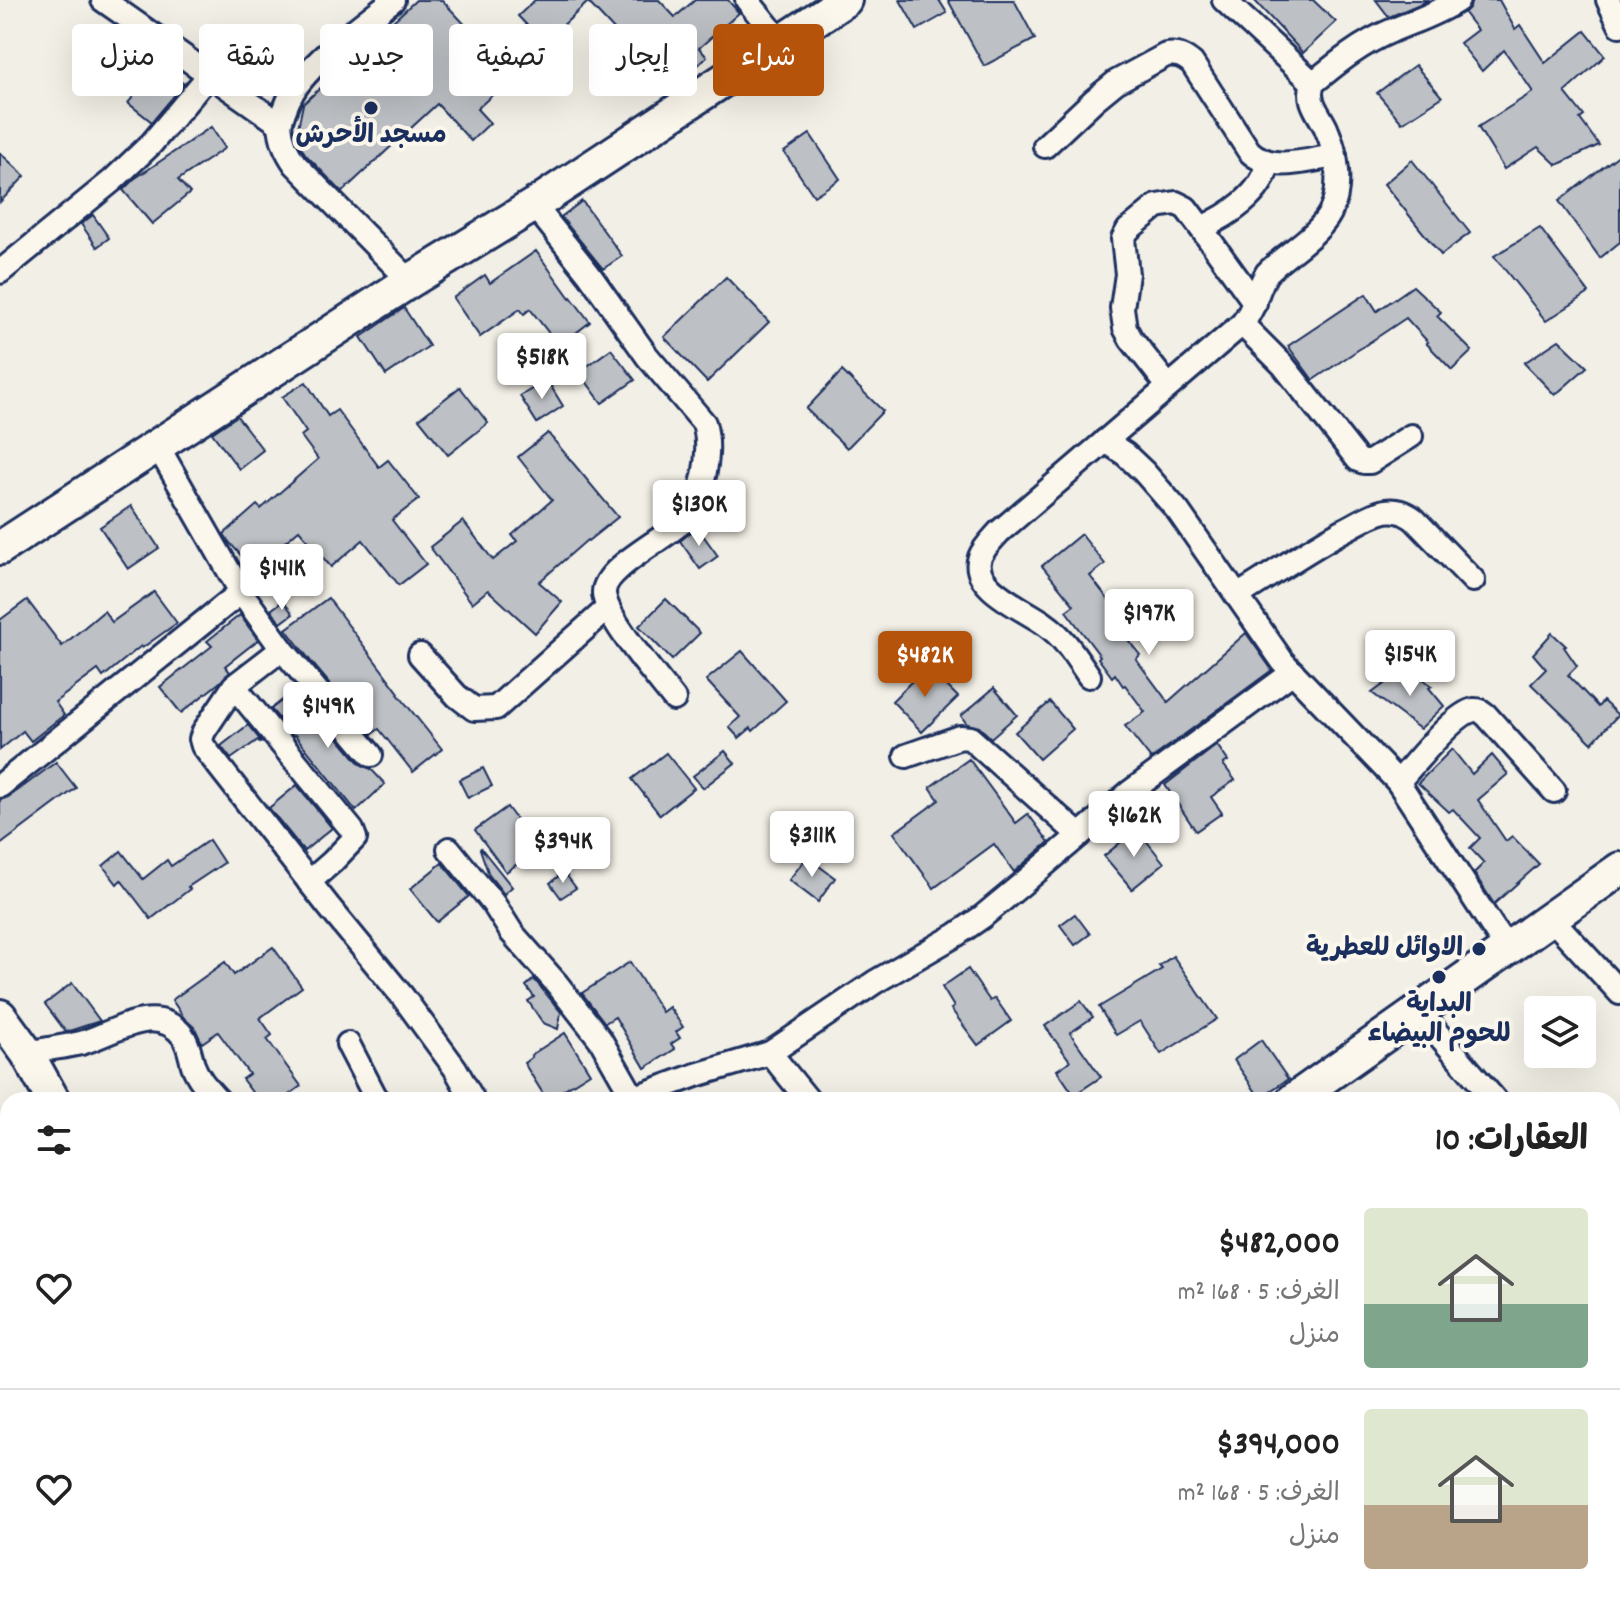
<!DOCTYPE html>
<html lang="ar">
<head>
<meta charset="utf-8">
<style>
	:root { --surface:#fff; --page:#f6f6f6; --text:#222; --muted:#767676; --line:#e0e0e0; --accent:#b45309 }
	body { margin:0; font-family:Dekko,"Playpen Sans Arabic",sans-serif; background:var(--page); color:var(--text); direction:rtl; height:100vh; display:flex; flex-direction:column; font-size:30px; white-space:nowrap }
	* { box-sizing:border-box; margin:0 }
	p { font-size:26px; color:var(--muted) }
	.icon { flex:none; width:44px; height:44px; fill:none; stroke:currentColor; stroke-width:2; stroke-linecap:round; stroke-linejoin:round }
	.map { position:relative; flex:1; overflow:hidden; direction:ltr }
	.sheet { position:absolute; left:0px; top:1092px; width:1620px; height:514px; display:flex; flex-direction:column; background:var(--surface); border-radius:24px 24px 0 0; box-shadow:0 8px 32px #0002; direction:rtl }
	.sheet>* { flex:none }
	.banner { position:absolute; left:24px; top:24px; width:800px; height:72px; direction:rtl; display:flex; gap:16px }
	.buttons { position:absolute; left:1524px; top:996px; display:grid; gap:16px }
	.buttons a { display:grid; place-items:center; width:72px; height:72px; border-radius:8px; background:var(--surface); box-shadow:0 8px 32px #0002; font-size:40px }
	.price { position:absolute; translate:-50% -68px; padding:0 18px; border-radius:8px; background:#fff; color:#222; font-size:26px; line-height:52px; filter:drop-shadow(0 2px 4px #0008) }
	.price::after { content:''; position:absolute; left:50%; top:48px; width:24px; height:18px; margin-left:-12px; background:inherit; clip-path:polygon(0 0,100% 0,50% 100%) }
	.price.selected { background:var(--accent); color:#fff }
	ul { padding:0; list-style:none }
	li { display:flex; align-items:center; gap:24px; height:200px; padding:0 32px }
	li+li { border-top:2px solid var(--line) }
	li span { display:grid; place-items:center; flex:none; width:224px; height:160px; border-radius:8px; color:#555 }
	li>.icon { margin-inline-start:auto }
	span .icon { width:96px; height:96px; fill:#fffc; stroke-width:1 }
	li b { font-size:34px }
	h2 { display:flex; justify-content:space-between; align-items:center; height:96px; padding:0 32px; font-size:34px }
	.chip { padding:0 28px; border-radius:8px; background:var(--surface); box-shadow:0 8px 32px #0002; font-size:28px; line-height:72px }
	.chip.selected { background:var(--accent); color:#fff }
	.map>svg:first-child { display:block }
</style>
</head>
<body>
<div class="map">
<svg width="1620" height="1605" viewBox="0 0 1620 1605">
	<rect width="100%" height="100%" fill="#f2efe6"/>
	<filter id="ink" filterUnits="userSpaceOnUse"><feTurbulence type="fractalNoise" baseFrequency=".0125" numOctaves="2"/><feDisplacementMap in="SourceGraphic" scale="16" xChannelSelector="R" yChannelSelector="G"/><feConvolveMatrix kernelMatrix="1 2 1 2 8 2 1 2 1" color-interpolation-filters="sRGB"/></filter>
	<g filter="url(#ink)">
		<g fill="#bdc0c4" stroke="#1b2f5e" stroke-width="2">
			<path d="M416 0H442L513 76 477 109 490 123 471 141 437 104 342 192 306 155 299 144 296 137 303 104Z"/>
			<path d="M535 0H659L675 17 695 0H728L739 13 699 48 707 57 669 92 630 50 632 49 588 2 544 43 518 16Z"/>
			<path d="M900 0H939L947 13 917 30Z"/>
			<path d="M948 0H1014L1035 39 984 66Z"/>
			<path d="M1254 0H1313L1336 22 1303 53Z"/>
			<path d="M1376 0H1429L1389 17Z"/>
			<path d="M1472 0H1499L1515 29 1520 25 1545 63 1585 31 1605 56 1565 92 1584 116 1580 119 1599 145 1557 165 1538 147 1504 169 1478 127 1533 92 1504 50 1482 71 1460 43 1477 30 1464 13 1470 7Z"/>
			<path d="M126 45 155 68 158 64 184 84 152 122 128 103 133 97 103 73Z"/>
			<path d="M1415 65 1442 97 1402 123 1377 93Z"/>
			<path d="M211 127 225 148 178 180 190 193 152 224 123 190 134 179Z"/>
			<path d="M810 134 840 179 814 196 784 152Z"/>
			<path d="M0 153 25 176 0 202Z"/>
			<path d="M1620 154V242L1600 258 1559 201Z"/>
			<path d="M1412 160 1470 233 1441 255 1384 184Z"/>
			<path d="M582 201 622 256 603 269 561 217Z"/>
			<path d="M93 215 109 238 97 247 81 224Z"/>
			<path d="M1540 228 1589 293 1546 321 1494 256Z"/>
			<path d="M536 251 570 298 571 297 590 322 559 346 530 309 524 314 520 309 480 337 453 298 485 275 490 283Z"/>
			<path d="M726 277 769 322 707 382 664 337Z"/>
			<path d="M1413 286 1441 312 1437 316 1472 351 1452 370 1426 343 1428 342 1406 318 1313 380 1288 346 1366 294 1377 311Z"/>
			<path d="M404 308 429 346 386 375 361 337Z"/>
			<path d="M1559 340 1587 367 1555 395 1524 363Z"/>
			<path d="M611 349 635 380 602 403 579 372Z"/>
			<path d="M842 371 883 411 847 448 806 409Z"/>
			<path d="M547 380 563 406 537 423 520 396Z"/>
			<path d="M306 382 328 416 337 410 379 467 388 460 419 499 392 520 426 564 399 585 363 540 331 567 299 530 253 569 229 542 224 534 257 505 261 509 318 459 301 436 306 432 282 397Z"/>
			<path d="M460 387 488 423 448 455 419 419Z"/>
			<path d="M237 416 263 450 239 469 212 433Z"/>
			<path d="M548 433 618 517 588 541 587 540 539 582 562 602 535 633 488 590 472 603 430 547 463 521 493 560 517 541 512 535 552 500 518 457Z"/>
			<path d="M131 506 159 548 128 569 100 527Z"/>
			<path d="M697 527 718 556 700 569 680 541Z"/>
			<path d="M1081 534 1105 564 1090 576 1128 625 1121 631 1140 655 1136 659 1168 702 1246 633 1272 670 1151 759 1125 726 1145 712 1125 685 1123 686 1115 674 1112 677 1098 658 1100 656 1066 611 1074 605 1042 566Z"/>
			<path d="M154 592 177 623 142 648 141 646 103 677 98 670 55 702 64 715 31 741 23 731 0 750V620L27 600 62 646 104 611 112 622Z"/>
			<path d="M328 598 399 693 398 694 442 749 413 772 379 729 372 734 313 664 286 629Z"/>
			<path d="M666 599 700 633 672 660 639 626Z"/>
			<path d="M283 601 293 614 281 623 271 610Z"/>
			<path d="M240 615 258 640 225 666 230 672 219 683 181 713 160 687 212 646 207 641Z"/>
			<path d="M1552 633 1566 646 1564 647 1577 666 1568 675 1598 707 1603 701 1618 715 1592 743 1531 684 1546 669 1533 654Z"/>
			<path d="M742 651 786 701 753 731 751 728 739 738 729 727 740 717 706 680Z"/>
			<path d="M927 666 958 697 922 732 892 701Z"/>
			<path d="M1407 667 1432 686 1429 688 1444 706 1420 729 1372 693Z"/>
			<path d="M994 688 1017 715 991 738 979 727 967 724 961 716Z"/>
			<path d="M297 689 360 764 371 769 385 784 356 811 295 735 293 736 271 709Z"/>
			<path d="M1050 702 1073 729 1039 759 1015 732Z"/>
			<path d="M248 725 262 742 260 743 258 740 231 759 221 746Z"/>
			<path d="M1217 745 1228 761 1223 764 1235 780 1211 797 1222 813 1196 831 1165 785Z"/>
			<path d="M1452 749 1472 774 1492 755 1508 774 1478 800 1506 841 1512 836 1539 864 1494 904 1474 873 1484 863 1470 848 1480 838 1453 809 1449 812 1418 783Z"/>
			<path d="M725 751 735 763 703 788 693 776Z"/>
			<path d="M666 753 694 788 660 815 632 779Z"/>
			<path d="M969 759 1016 823 1028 814 1049 842 1014 872 994 844 934 888 894 833 939 800 930 787Z"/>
			<path d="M56 762 76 788 0 845V800L8 797 20 789Z"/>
			<path d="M483 768 492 786 468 798 459 780Z"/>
			<path d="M297 785 332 828 304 851 269 808Z"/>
			<path d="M507 807 538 849 506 872 475 830Z"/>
			<path d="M1137 829 1164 863 1132 889 1104 856Z"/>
			<path d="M209 840 224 863 188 887 190 889 151 919 121 880 117 884 103 866 121 851 143 879 167 860 171 866Z"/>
			<path d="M481 848 512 887 504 894 489 875 480 849Z"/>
			<path d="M807 857 835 878 818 902 789 880Z"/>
			<path d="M442 863 469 896 437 922 410 889Z"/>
			<path d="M564 872 576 888 561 898 550 883Z"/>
			<path d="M1075 914 1090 934 1075 945 1060 925Z"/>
			<path d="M273 947 302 987 260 1018 272 1035 267 1039 301 1086 282 1100H258L242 1079 249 1074 218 1032 202 1043 195 1028 184 1018 172 1000 225 962 234 975Z"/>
			<path d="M1173 956 1217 1019 1161 1054 1140 1021 1116 1035 1099 1007 1162 969 1159 966Z"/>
			<path d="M630 962 662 1012 669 1007 683 1027 676 1032 680 1038 671 1044 675 1049 645 1068 615 1017 605 1023 582 993Z"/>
			<path d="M968 969 990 1001 995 998 1011 1021 978 1045 951 1009 954 1007 942 987Z"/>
			<path d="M534 979 561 1012 558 1029 543 1023 528 1001 534 997 526 986Z"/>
			<path d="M72 983 100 1021 66 1032 45 1004Z"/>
			<path d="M1081 1001 1093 1017 1070 1033 1101 1077 1074 1095 1057 1070 1070 1061 1045 1026Z"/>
			<path d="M565 1033 590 1073 547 1100 524 1063 532 1057 531 1055Z"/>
			<path d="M1261 1040 1288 1079 1260 1098 1234 1060Z"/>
		</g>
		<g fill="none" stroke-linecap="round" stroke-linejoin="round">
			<g stroke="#1b2f5e" stroke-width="28">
				<g id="street">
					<path d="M103 0 280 124C281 140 286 151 295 164L410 281"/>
					<path d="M747 0 781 42"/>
					<path d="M1224 0 1313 83"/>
					<path d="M1608 0 1620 25"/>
					<path d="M280 124C284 110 289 96 298 84 321 54 364 23 393 0"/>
					<path d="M1045 146 1094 100 1116 82 1166 55C1177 53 1184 56 1192 63L1249 151C1271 173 1307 160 1335 156"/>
					<path d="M534 205 589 274 647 356 704 423C712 451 704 499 683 521 667 538 603 568 604 593 605 618 657 677 674 699"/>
					<path d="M1201 228 1255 303"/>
					<path d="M0 272 113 180 151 144 210 74"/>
					<path d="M1242 324 1283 365 1358 460 1364 462H1370L1411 436"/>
					<path d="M1168 386 1131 339 1125 328 1122 308 1127 274 1123 239 1128 230 1157 206 1176 203 1186 208 1201 228C1228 216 1263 194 1268 163"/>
					<path d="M1105 441 1125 454 1144 472 1178 511 1283 662 1398 782 1507 949"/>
					<path d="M157 445 241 592 282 649 371 755"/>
					<path d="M1237 596C1275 573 1311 547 1350 527 1361 521 1372 514 1385 511 1396 509 1404 512 1414 519L1473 580"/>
					<path d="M282 649 234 686 204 731 201 739 203 746 329 907 403 997 455 1068 473 1100"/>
					<path d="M420 655 457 696 474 709 496 708 607 609"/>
					<path d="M1089 676C1076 657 1064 637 1045 624 1025 609 969 587 980 557 984 547 992 540 999 532L1242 324C1256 307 1256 290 1267 273 1285 254 1318 236 1330 213 1343 188 1337 153 1326 128 1319 113 1306 101 1313 83 1337 63 1362 43 1391 31 1414 21 1437 14 1458 0"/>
					<path d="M234 686 352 830 355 838 332 862 309 882"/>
					<path d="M906 756 960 737 970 738 1079 835"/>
					<path d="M1398 782C1413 766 1454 713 1474 710 1481 710 1481 711 1486 715L1554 791"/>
					<path d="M0 786 241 592"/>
					<path d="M449 849 493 903 512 933 557 984 600 1039 633 1097"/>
					<path d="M1551 918 1620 993"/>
					<path d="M1418 1011 1495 1100"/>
					<path d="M348 1044 377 1100"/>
					<path d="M27 1053C45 1049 63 1047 81 1043 113 1034 156 1001 183 1036 189 1045 190 1055 193 1065 198 1079 208 1089 218 1100"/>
					<path d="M770 1053 808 1100"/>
					<path d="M627 1100 696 1075 770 1053 875 982 956 935 982 917 1022 884 1130 792 1293 672"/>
					<path d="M1612 1152 1620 1144"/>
					<path d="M0 1161 8 1156"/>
					<path d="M1612 1229 1620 1236"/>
					<path d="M0 1372 8 1378"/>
					<path d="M0 1527 8 1517"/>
					<path d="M1294 1598 1298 1605"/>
					<path d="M1273 1605 1277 1598"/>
				</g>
			</g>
			<g stroke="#1b2f5e" stroke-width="38">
				<g id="secondary">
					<path d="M0 548 410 281 534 205 845 0"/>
					<path d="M0 1016 27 1053 53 1100"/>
					<path d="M1293 1100 1620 869"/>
					<path d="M0 1475 8 1479"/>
					<path d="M184 1598 188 1605"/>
					<path d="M232 1598 244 1605"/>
					<path d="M571 1605 581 1598"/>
				</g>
			</g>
			<use href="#street" stroke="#fbf7ec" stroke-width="22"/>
			<use href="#secondary" stroke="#fbf7ec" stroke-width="32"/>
		</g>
	</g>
	<g fill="#1b2f5e" stroke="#fbf7ec" stroke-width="3">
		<circle cx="371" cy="108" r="8"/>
		<circle cx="1479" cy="949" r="8"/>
		<circle cx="1439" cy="977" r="8"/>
	</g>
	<g text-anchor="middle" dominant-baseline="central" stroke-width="8" stroke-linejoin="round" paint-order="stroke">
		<g font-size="26" font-weight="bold" fill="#1b2f5e" stroke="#fbf7ec">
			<text x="371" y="136">مسجد الأحرش</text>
			<text x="1463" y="949" text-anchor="end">الاوائل للعطرية</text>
			<text x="1439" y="1005">البداية<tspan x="1439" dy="30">للحوم البيضاء</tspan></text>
		</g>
	</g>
</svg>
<div class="buttons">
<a><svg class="icon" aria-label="layers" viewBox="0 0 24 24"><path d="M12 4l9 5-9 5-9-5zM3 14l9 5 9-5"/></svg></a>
</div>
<b class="price" style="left:542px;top:401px">$518K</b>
<b class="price" style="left:699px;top:548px">$130K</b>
<b class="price" style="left:282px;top:612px">$141K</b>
<b class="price" style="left:1149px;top:657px">$197K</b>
<b class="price" style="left:1410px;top:698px">$154K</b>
<b class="price selected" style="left:925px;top:699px">$482K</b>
<b class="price" style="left:328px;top:750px">$149K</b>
<b class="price" style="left:1134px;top:859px">$162K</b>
<b class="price" style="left:812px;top:879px">$311K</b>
<b class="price" style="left:563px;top:885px">$394K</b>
<div class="banner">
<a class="chip selected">شراء</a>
<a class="chip">إيجار</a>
<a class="chip">تصفية</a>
<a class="chip">جديد</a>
<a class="chip">شقة</a>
<a class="chip">منزل</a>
</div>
<section class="sheet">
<h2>العقارات: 10<svg class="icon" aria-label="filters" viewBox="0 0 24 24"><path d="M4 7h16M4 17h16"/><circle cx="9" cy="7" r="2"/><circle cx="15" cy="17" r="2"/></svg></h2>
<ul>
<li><span style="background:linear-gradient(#dfe7d0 60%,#7fa58c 0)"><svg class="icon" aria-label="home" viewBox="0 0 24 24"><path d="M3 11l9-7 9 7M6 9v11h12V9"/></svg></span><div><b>$482,000</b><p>الغرف: 5 · 168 m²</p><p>منزل</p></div><svg class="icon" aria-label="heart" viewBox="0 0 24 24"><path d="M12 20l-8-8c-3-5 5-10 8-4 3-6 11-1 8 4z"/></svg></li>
<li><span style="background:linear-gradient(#dfe7d0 60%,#b9a48a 0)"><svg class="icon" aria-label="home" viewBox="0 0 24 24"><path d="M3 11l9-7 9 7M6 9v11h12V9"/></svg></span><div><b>$394,000</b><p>الغرف: 5 · 168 m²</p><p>منزل</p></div><svg class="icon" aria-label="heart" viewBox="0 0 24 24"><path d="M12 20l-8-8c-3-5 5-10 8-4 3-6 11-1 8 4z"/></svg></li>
</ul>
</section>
</div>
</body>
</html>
